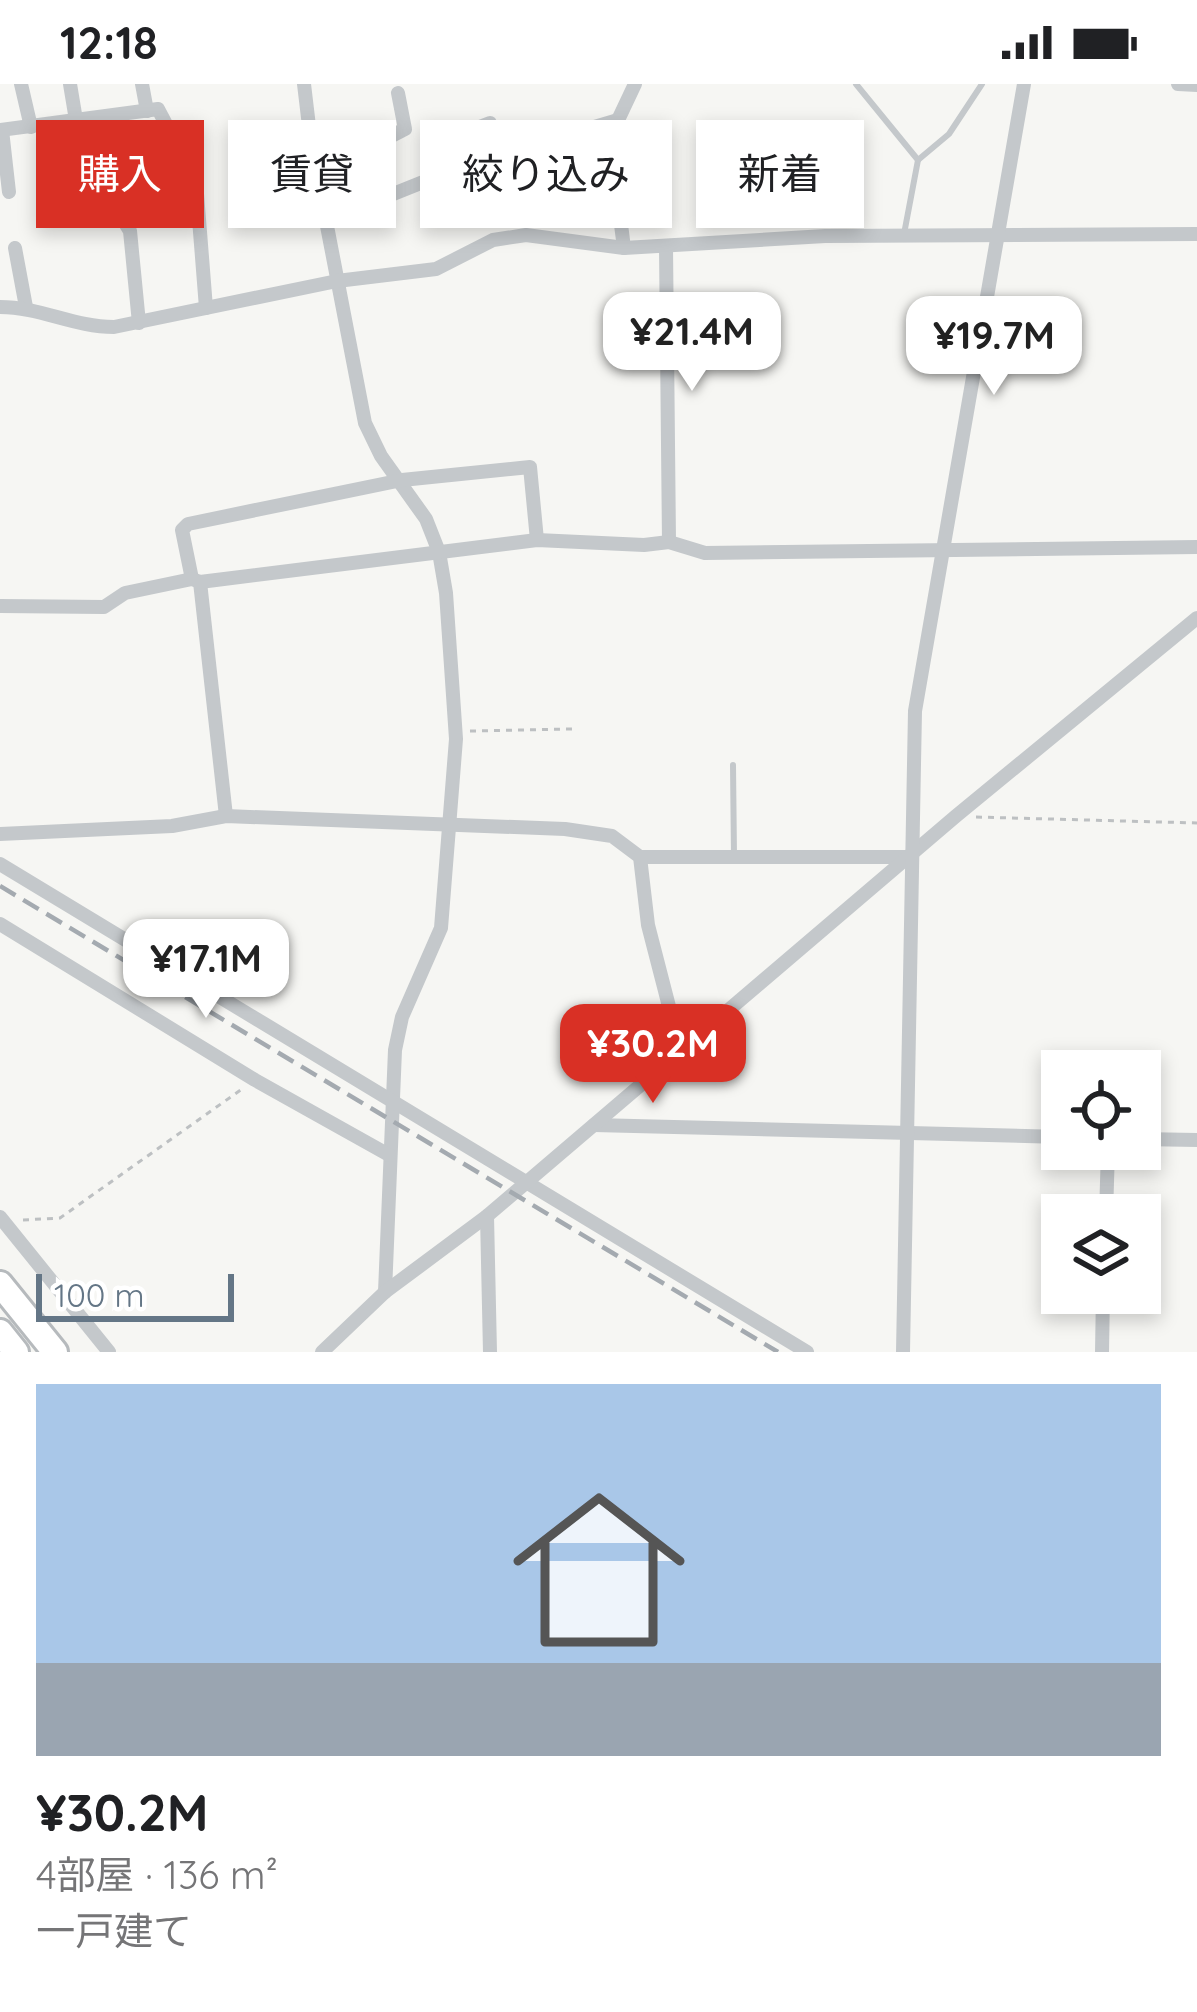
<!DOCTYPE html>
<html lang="ja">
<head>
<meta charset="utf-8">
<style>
	:root { --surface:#fff; --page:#f2f2f2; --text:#202124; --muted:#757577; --accent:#d93025 }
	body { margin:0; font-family:Quicksand,"Noto Sans JP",sans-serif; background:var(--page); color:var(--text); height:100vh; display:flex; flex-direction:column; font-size:45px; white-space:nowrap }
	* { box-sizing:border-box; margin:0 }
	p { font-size:39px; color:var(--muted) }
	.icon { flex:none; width:66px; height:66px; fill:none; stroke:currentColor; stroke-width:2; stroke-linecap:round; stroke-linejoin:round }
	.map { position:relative; height:1268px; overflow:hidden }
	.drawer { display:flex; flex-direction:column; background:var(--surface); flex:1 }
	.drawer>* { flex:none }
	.banner { position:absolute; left:36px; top:36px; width:1125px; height:108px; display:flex; gap:24px }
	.controls { position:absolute; left:1041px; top:966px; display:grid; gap:24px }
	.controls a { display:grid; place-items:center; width:120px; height:120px; border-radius:0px; background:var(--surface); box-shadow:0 6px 18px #0003; font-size:60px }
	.scale { position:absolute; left:36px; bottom:30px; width:198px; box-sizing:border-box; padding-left:12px; border:6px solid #647686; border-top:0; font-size:33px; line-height:42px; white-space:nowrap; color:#647686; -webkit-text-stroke:9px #fff; paint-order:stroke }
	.price { position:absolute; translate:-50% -102px; padding:0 27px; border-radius:24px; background:#fff; color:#222; font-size:39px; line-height:78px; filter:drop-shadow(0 3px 6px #0008) }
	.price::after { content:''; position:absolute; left:50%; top:72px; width:36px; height:27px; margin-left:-18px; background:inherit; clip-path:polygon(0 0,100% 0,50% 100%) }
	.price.on { background:var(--accent); color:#fff }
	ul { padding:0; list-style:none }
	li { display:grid; align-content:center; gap:24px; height:636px; padding:0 36px }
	li span { display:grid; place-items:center; height:372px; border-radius:0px; color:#555 }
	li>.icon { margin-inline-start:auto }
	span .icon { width:216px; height:216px; fill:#fffc; stroke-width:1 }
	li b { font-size:51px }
	.tag { padding:0 42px; border-radius:0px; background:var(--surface); box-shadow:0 6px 18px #0003; font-size:42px; line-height:108px }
	.tag.on { background:var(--accent); color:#fff }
	.status { display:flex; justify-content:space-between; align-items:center; height:84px; padding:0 60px; background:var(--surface); direction:ltr }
	.status svg { height:33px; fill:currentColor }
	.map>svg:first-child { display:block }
</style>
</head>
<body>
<div class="status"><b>12:18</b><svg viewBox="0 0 49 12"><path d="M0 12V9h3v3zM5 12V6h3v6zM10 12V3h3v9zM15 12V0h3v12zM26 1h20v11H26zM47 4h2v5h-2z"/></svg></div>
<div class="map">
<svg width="1197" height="1268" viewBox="0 0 1197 1268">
	<rect width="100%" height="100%" fill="#f6f6f3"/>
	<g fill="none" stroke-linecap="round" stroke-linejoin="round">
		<g stroke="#b6babd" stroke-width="30">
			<g id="motorway">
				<path d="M0 1200 55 1268"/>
				<path d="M0 1248 16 1268"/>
			</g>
		</g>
		<g stroke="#bdc0c2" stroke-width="3" stroke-dasharray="6 6" stroke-linecap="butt">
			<path d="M470 647 572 645"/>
			<path d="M976 733 1197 739"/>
			<path d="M23 1136 60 1134 242 1005"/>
		</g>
		<g stroke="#c4c8cb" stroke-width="6">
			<path d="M856 0 918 76 904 150"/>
			<path d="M918 76 949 50 982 0"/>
			<path d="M733 681 734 772"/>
		</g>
		<g stroke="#c4c8cb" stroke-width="14">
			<path d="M21 0 31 43"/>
			<path d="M70 0 76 36"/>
			<path d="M142 0 147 27"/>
			<path d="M304 0 311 59 365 339 381 372 426 435 439 468 446 509 456 655 441 844 402 933 395 966 385 1208"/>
			<path d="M1178 0 1197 1"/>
			<path d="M88 35 106 108 130 147 139 239"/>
			<path d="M477 44 490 39 504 77"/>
			<path d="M0 46 158 25 196 97 206 224"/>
			<path d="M2 46 9 108"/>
			<path d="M311 59 372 62 405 45 398 9"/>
			<path d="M488 84 554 55 618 36"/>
			<path d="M326 137 443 90"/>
			<path d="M666 163 669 458"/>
			<path d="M15 164 26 223"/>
			<path d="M624 164 612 70 618 36 635 0"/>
			<path d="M0 223C40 223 74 243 114 243L337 197 436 185 493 156 526 151 624 164 825 152 1197 150"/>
			<path d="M192 495 182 446 188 440 402 396 530 383 537 456"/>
			<path d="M200 498 226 732"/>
			<path d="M0 522 104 523 125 509 192 495 200 498 537 456 644 461 669 458 705 469 1197 463"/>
			<path d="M0 750 172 742 226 732 565 745 612 752 640 773 648 841 680 965"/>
			<path d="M640 773H907"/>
			<path d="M0 780 807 1268"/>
			<path d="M0 840 255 996 389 1071"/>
			<path d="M594 1041 1062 1053"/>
			<path d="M1140 1055 1197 1056"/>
			<path d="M1106 1131 1108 1065"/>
			<path d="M487 1132 490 1268"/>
			<path d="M0 1133 109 1268"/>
			<path d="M322 1268 385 1208 487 1132 956 732 1197 534"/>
			<path d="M903 1268 915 627 1024 0"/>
			<path d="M1102 1268 1103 1209"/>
		</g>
		<use href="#motorway" stroke="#fff" stroke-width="24"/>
		<path stroke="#a4aab0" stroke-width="4.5" stroke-dasharray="18 9" stroke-linecap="butt" d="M0 802 778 1268"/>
	</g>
</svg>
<div class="controls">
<a><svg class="icon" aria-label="locate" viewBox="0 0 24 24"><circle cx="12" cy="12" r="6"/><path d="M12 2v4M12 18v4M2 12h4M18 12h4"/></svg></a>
<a><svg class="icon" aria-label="layers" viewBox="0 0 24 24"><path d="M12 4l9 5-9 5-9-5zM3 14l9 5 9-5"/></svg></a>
</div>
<div class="scale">100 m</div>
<b class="price" style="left:692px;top:310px">¥21.4M</b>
<b class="price" style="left:994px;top:314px">¥19.7M</b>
<b class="price" style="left:206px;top:937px">¥17.1M</b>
<b class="price on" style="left:653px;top:1022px">¥30.2M</b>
<div class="banner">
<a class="tag on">購入</a>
<a class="tag">賃貸</a>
<a class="tag">絞り込み</a>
<a class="tag">新着</a>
</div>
</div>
<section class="drawer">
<ul>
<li><span style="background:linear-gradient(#a9c7e8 75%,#9aa5b1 0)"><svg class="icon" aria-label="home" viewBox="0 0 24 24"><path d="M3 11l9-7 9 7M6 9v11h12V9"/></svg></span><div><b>¥30.2M</b><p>4部屋 · 136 m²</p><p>一戸建て</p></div></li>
</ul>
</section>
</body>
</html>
